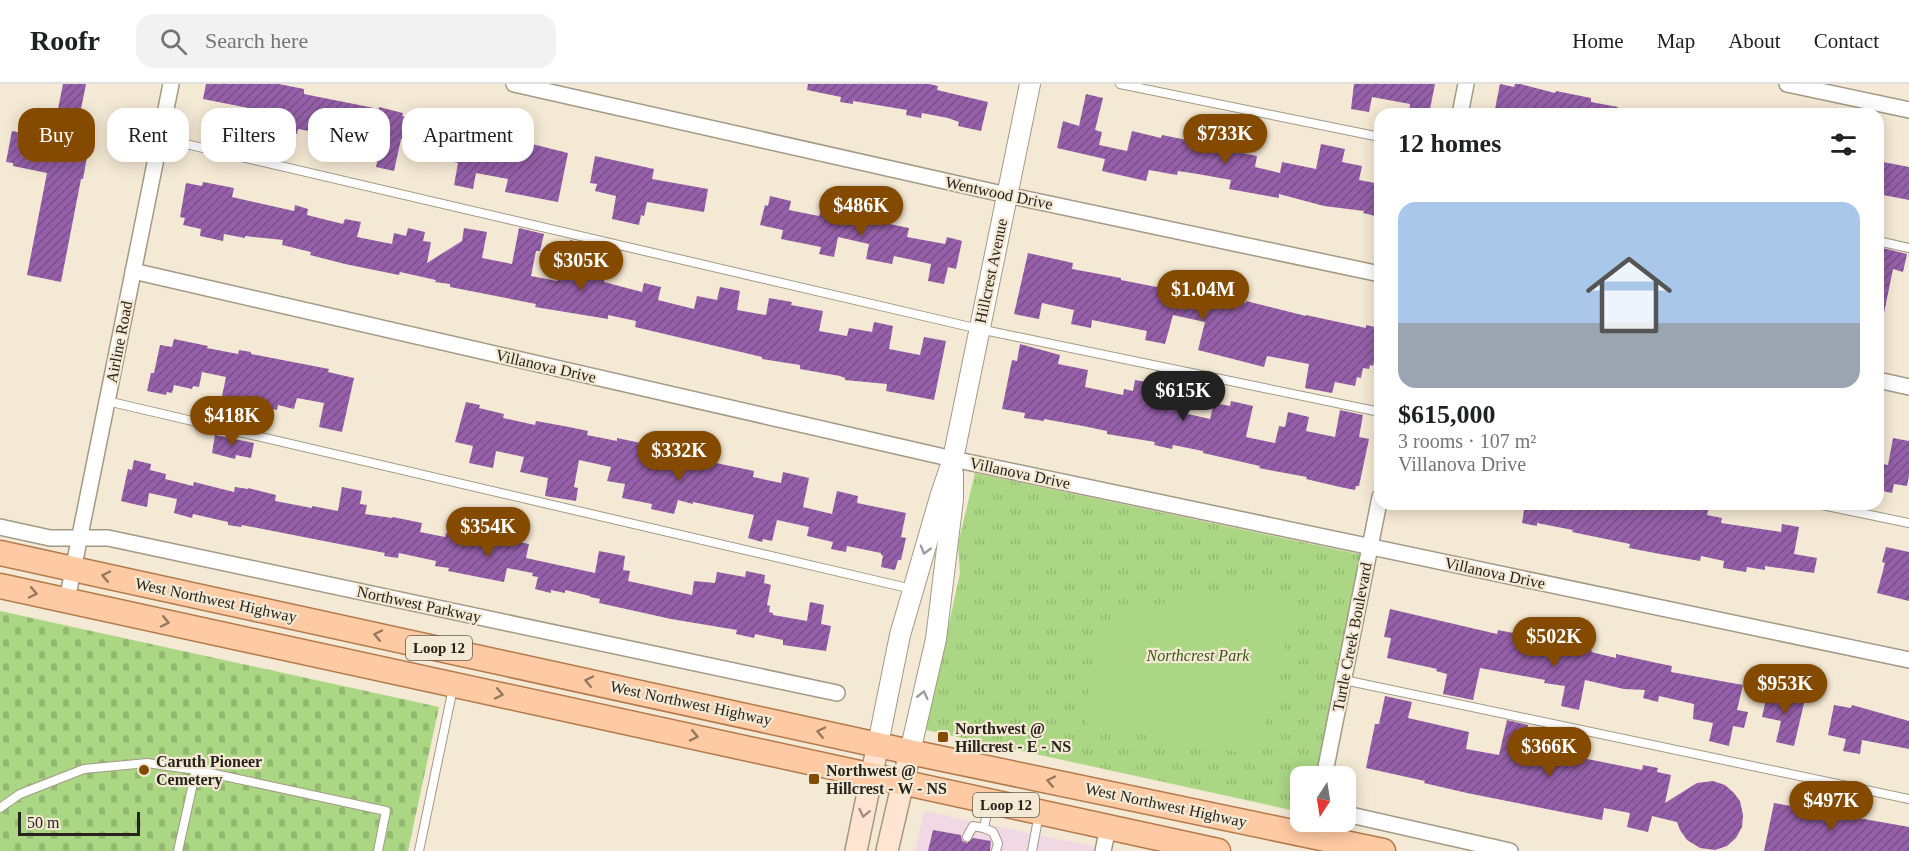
<!DOCTYPE html>
<html lang="en">
<head>
<meta charset="utf-8">
<style>
	:root { --surface:#fff; --page:#f2f2f2; --text:#202124; --muted:#757577; --line:#e0e0e0; --accent:#844b00 }
	body { margin:0; font-family:"Times New Roman",serif; background:var(--page); color:var(--text); height:100vh; display:flex; flex-direction:column; font-size:22px; white-space:nowrap }
	* { box-sizing:border-box; margin:0 }
	p { font-size:20px; color:var(--muted) }
	.icon { flex:none; width:33px; height:33px; fill:none; stroke:currentColor; stroke-width:2; stroke-linecap:round; stroke-linejoin:round }
	.map { position:relative; flex:1; overflow:hidden }
	.details { position:absolute; left:1374px; top:24px; width:510px; height:402px; display:flex; flex-direction:column; background:var(--surface); border-radius:18px; box-shadow:0 3px 15px #0003 }
	.details>* { flex:none }
	.top-card { position:absolute; left:18px; top:24px; width:570px; height:54px; display:flex; gap:12px }
	.needle { width:39px; rotate:192deg }
	.tools { position:absolute; left:1290px; top:682px; display:grid; gap:12px }
	.tools a { display:grid; place-items:center; width:66px; height:66px; border-radius:12px; background:var(--surface); box-shadow:0 3px 15px #0003; font-size:30px }
	.scale { position:absolute; left:18px; bottom:15px; width:122px; box-sizing:border-box; padding-left:6px; border:3px solid #28241c; border-top:0; font-size:16px; line-height:21px; white-space:nowrap; color:#28241c; -webkit-text-stroke:4px #f4e9d4; paint-order:stroke }
	.price { position:absolute; translate:-50% -51px; padding:0 14px; border-radius:21px; background:var(--accent); color:#fff; font-size:20px; line-height:39px; filter:drop-shadow(0 2px 3px #0008) }
	.price::after { content:''; position:absolute; left:50%; top:36px; width:18px; height:14px; margin-left:-9px; background:inherit; clip-path:polygon(0 0,100% 0,50% 100%) }
	.price.current { background:#222; color:#fff }
	ul { padding:0; list-style:none }
	li { display:grid; align-content:center; gap:12px; height:318px; padding:0 24px }
	li+li { border-top:2px solid var(--line) }
	li span { display:grid; place-items:center; height:186px; border-radius:18px; color:#555 }
	li>.icon { margin-inline-start:auto }
	span .icon { width:108px; height:108px; fill:#fffc; stroke-width:1 }
	li b { font-size:26px }
	h2 { display:flex; justify-content:space-between; align-items:center; height:72px; padding:0 24px; font-size:26px }
	.chip { padding:0 21px; border-radius:18px; background:var(--surface); box-shadow:0 3px 15px #0003; font-size:21px; line-height:54px }
	.chip.current { background:var(--accent); color:#fff }
	header { display:flex; align-items:center; gap:36px; box-sizing:border-box; height:84px; padding:0 30px; background:var(--surface); border-bottom:2px solid var(--line) }
	header strong { font-size:28px }
	nav { display:flex; gap:33px; margin-inline-start:auto; font-size:21px }
	.search { width:420px; height:54px; background:var(--page); display:flex; align-items:center; gap:15px; box-sizing:border-box; padding:0 21px; border-radius:18px; color:var(--muted); font-size:22px }
	.map>svg:first-child { display:block }
</style>
</head>
<body>
<header>
<strong>Roofr</strong>
<div class="search"><svg class="icon" aria-label="search" viewBox="0 0 24 24"><circle cx="10" cy="10" r="6"/><path d="M15 15l6 6"/></svg>Search here</div>
<nav><a>Home</a><a>Map</a><a>About</a><a>Contact</a></nav>
</header>
<div class="map">
<svg width="1909" height="767" viewBox="0 0 1909 767">
	<defs>
		<pattern id="cemetery-stones" width="16" height="16" patternUnits="userSpaceOnUse" patternTransform="scale(1.5)"><rect width="16" height="16" fill="#abd784"/><path d="M2 7V4a2 2 0 0 1 4 0v3zM10 15v-3a2 2 0 0 1 4 0v3z" fill="#93b871"/></pattern>
		<pattern id="park-tufts" width="24" height="20" patternUnits="userSpaceOnUse" patternTransform="scale(1.5)"><rect width="24" height="20" fill="#abd784"/><path d="M3 7l-1-3M5 7V3M7 7l1-3M15 17l-1-3M17 17v-4M19 17l1-3" fill="none" stroke="#93b871"/></pattern>
		<pattern id="building-hatch" width="6" height="6" patternUnits="userSpaceOnUse" patternTransform="scale(1.5)"><rect width="6" height="6" fill="#9560a9"/><path d="M-1 1l2-2M0 6l6-6M5 7l2-2" fill="none" stroke="#7a4f89"/></pattern>
	</defs>
	<rect width="100%" height="100%" fill="#f4e9d4"/>
	<path fill="#f0d9e4" d="M924 727 1116 767H915Z"/>
	<path fill="url(#cemetery-stones)" d="M0 527 439 623 408 767H0Z"/>
	<path fill="url(#park-tufts)" d="M975 389 1363 471 1318 693H1300V728L926 646 960 489 958 460Z"/>
	<path fill="#abd784" d="M1209 507 1247 510 1295 522 1261 656 1242 669 1085 639C1087 616 1089 592 1097 571 1114 528 1169 517 1209 507Z"/>
	<g fill="url(#building-hatch)">
		<path d="M63 0H86L74 60 80 61 78 71 87 73 83 95H81L61 198 27 191 47 89 13 82V79L6 78 12 47 52 55Z"/>
		<path d="M206 0H279L304 5V10L379 25V23L403 29 402 32 464 47H475L476 46 568 69 558 118 505 108 508 95 476 89 473 105 454 101 458 79 427 72 429 61 401 55 394 87 376 83 379 68 358 64 361 49 333 43 331 51 298 45 297 50 281 47 282 42 256 35 258 26 203 15Z"/>
		<path d="M808 0H929L938 2 937 6 988 18 981 47 958 42 959 38 948 34 922 29 921 34 906 31 907 26 853 17V20L840 18 841 13 807 6Z"/>
		<path d="M1354 0H1435L1429 30H1409L1410 20 1372 13 1369 28 1351 25Z"/>
		<path d="M1500 0 1514 3 1515 0H1520L1555 9 1556 7 1591 14V18L1618 23 1617 30H1574L1542 24 1541 30H1494Z"/>
		<path d="M1086 10 1103 14 1095 46 1102 48 1099 61 1127 67 1132 47 1161 54 1162 51 1212 61 1216 43 1240 48 1237 68 1257 72 1255 83 1280 89 1282 78 1316 85 1321 60 1345 65 1342 78 1362 82 1359 96 1380 100V133L1363 129 1364 127 1324 122 1279 110V114L1229 105 1231 96 1198 90 1178 87 1177 91 1149 86 1146 97 1102 87 1105 75 1057 64 1063 37 1079 42Z"/>
		<path d="M595 72 654 85 652 95 708 105 704 128 647 118 644 132 641 131 639 141 612 135 616 112 595 107 597 100 590 99Z"/>
		<path d="M1878 77 1909 83V116L1878 110Z"/>
		<path d="M203 98 234 104 232 113 294 127 295 121 308 125 307 131 343 140 345 135 361 138 357 153 392 160 394 149 406 152 408 144 425 148 423 157 431 158 427 179 462 157 464 144 487 148 482 174 512 180 519 144 544 150 540 167H536L531 192 557 197 559 189H562L570 156 594 162 590 182 607 185 604 198 642 208 644 199 661 203 658 216 694 225 697 212 717 216 720 203 740 207 737 226 766 231 769 214 792 218 791 221 823 227 819 247 847 252 849 244 872 248 874 238 893 242 889 265 920 271 924 253 946 257 934 316 886 307 887 300 845 296V294L840 292 800 285V281L762 275V273L741 268 635 243 636 237 608 231V235L535 223 536 220 450 203V200L435 198 436 196 400 188 399 191 345 180 310 171 311 168 282 161 283 156 245 152V154L224 150 223 157 200 152 201 145 183 141 185 134 180 133 186 99 202 102Z"/>
		<path d="M770 112 791 117 789 126 819 132 821 126 909 144 907 153 945 160 947 153 962 157 956 185 948 183 944 200 928 197 931 180 894 172 892 180 866 175 869 160 838 153 834 173 819 170 821 163 781 155 783 146 760 141 765 121 768 122Z"/>
		<path d="M1883 164 1907 170 1903 188 1893 185 1884 229 1878 228V166L1882 167Z"/>
		<path d="M1028 169 1073 179 1072 185 1121 194V196L1192 210V206L1246 219V217L1306 232V231L1366 244V241L1380 244V262L1378 261 1373 282 1370 281 1369 285 1363 284 1361 294 1357 293 1355 302 1335 298 1332 309 1305 304 1309 280 1267 272 1264 283 1198 266 1205 238 1173 231 1165 260 1145 256 1147 247 1092 236 1091 244 1071 240 1074 226 1042 219 1039 235 1014 230Z"/>
		<path d="M174 255 208 262 207 264 238 270 239 266 251 268V270L329 285 328 288 354 294 342 348 319 343 324 319 297 314 294 325 278 321 277 326 242 318 241 320 221 317 226 293 202 288 199 303 193 302 192 305 174 301 172 309 167 308 166 311 147 307 151 289H154L160 261 172 263Z"/>
		<path d="M1020 260 1060 271 1058 280 1088 286 1085 303 1123 311 1124 305 1133 307 1135 296 1158 300 1155 314 1181 320 1179 328 1210 335 1214 319 1230 322 1231 317 1253 322 1246 353 1275 359 1279 342 1285 343 1288 328 1309 333 1306 347 1335 353 1340 326 1363 331 1359 353 1369 355 1359 402H1356L1355 406 1340 403 1306 395 1307 393 1269 386 1259 384 1260 382 1203 369V367L1173 361 1172 365 1154 361 1155 358 1107 350V347L1083 342 1044 335V337L1024 334 1025 329 1002 325 1012 276 1017 277Z"/>
		<path d="M466 318 480 321 479 324 504 330 503 334 535 341 536 337 569 343 588 347 587 351 617 357V354L655 362 702 376 754 387 753 393 781 399 783 388 809 394 803 423 832 430 837 407 858 412 857 419 906 429 901 453 906 454 901 476H898L895 486 881 483 883 471H881V469L847 462 846 468 831 465 833 458 807 452 809 443 777 436 772 457 763 455 762 458 748 454 754 431 693 418V420L678 416 674 430 651 425 652 420 622 414 625 400 607 397 611 383 579 376 574 403 578 404 576 417 545 412 548 394 520 388 524 373 496 367 493 384 469 379 473 362 455 358Z"/>
		<path d="M215 351 254 359 251 374 236 371 235 375 212 369Z"/>
		<path d="M1893 354 1909 357V392L1907 402 1894 400 1892 409 1878 406V379L1888 381Z"/>
		<path d="M134 376 151 380 150 386 166 390 165 395 193 402 194 398 234 408 235 403 248 405V404L276 411 275 417 312 424V422L338 427 342 403 362 407 360 420 367 421 365 430 392 434 393 433 422 439 420 448 445 453 446 449 500 459 501 451 514 454V457L529 460 526 474 595 489 599 467 625 472 623 486 630 487 628 497 692 511 694 497 715 499 717 488 745 493 746 487 765 491 764 499 771 501 767 521 770 522 769 528 773 529V531L807 537 810 518 824 521 821 540 831 542 826 567 783 561V556L755 550 754 554 736 550 737 546 671 535 599 519 600 515 590 513V512L565 506V509L551 506V509L535 505 538 493 532 492 533 489 507 484 504 498 448 487 449 484 435 482 436 477 399 469 398 474 384 472 385 469 242 441 241 443 228 441V438L193 430 192 434 174 429 177 415 149 409 147 423 129 419 121 417 128 385 132 386Z"/>
		<path d="M1525 420H1565L1578 422V420H1688L1709 424 1707 431 1722 434 1721 439 1781 448 1782 440 1799 443 1794 470 1817 474 1814 489 1765 482V486L1747 483 1746 488 1723 484 1724 477 1701 472 1700 477 1660 470 1629 464 1630 460 1572 448 1573 446 1537 439V442L1522 439Z"/>
		<path d="M1886 463 1909 468V517L1877 509 1885 479 1882 478Z"/>
		<path d="M1390 525 1497 550 1498 546 1538 554 1537 558 1592 566 1591 568 1616 574V570L1657 579 1672 582 1671 588 1743 601 1737 626 1748 628 1744 644 1733 642 1729 662 1709 657 1713 639 1693 635 1694 620 1659 612 1658 618 1643 614 1645 606 1624 605 1585 596 1579 626 1561 622 1565 602 1544 599 1545 596 1480 584 1473 616 1443 610 1447 590 1436 587 1437 585 1387 574 1391 554 1384 553Z"/>
		<path d="M1768 606 1805 615 1794 662 1776 658 1781 637 1762 633Z"/>
		<path d="M1385 612 1412 618 1408 634 1469 648 1466 665 1499 671 1507 636 1528 641 1523 662 1642 686 1643 681 1658 684 1657 688 1671 691 1665 719 1697 699 1713 697 1725 701 1734 709 1740 717 1743 731 1742 743 1736 754 1727 762 1715 766 1700 764 1687 756 1680 746 1677 738 1652 732 1648 748 1627 743 1630 729 1604 724 1602 736 1467 709 1424 699 1425 697 1366 684 1375 640H1379Z"/>
		<path d="M1834 621 1851 624 1852 621 1909 637V665L1862 656 1860 670 1843 667 1846 655 1828 651Z"/>
		<path d="M1774 719 1909 743V767H1764Z"/>
		<path d="M933 746 961 751 962 757 967 759 973 754 991 757 990 767H928Z"/>
	</g>
	<g fill="none" stroke-linecap="round" stroke-linejoin="round">
		<g stroke="#a39985" stroke-width="10">
			<g id="service">
				<path d="M1120 0 1380 53"/>
				<path d="M160 54 979 245 1380 328"/>
				<path d="M1878 157 1909 164"/>
				<path d="M107 317 912 505"/>
				<path d="M1817 420 1909 439"/>
				<path d="M1344 596 1909 715"/>
				<path d="M196 686 386 727 378 767"/>
				<path d="M989 719 984 744 993 748 998 759 996 767"/>
				<path d="M0 724 20 710 84 685 147 679 196 686 178 767"/>
				<path d="M967 753 973 742 984 744"/>
				<path d="M419 767 453 604"/>
				<path d="M1032 767 1039 730"/>
			</g>
		</g>
		<g stroke="#a39985" stroke-width="18">
			<g id="minor">
				<path d="M514 0 1007 111 1380 190"/>
				<path d="M1787 0 1909 26"/>
				<path d="M1460 30 1466 0"/>
				<path d="M133 187 953 375 1909 576"/>
				<path d="M1878 296 1909 303"/>
				<path d="M0 443 50 454H108L837 609"/>
				<path d="M67 516 171 0"/>
				<path d="M1324 693 1380 413"/>
				<path d="M1346 730 1510 767"/>
				<path d="M1103 767 1108 744"/>
			</g>
		</g>
		<g stroke="#a39985" stroke-width="22">
			<g id="tertiary">
				<path d="M878 660 900 551 941 410 953 375 1030 0"/>
				<path d="M910 668 936 555 953 415V389"/>
			</g>
		</g>
		<g stroke="#a39985" stroke-width="24">
			<g id="secondary">
				<path d="M856 767 878 660"/>
				<path d="M887 767 910 668"/>
			</g>
		</g>
		<g stroke="#b3794b" stroke-width="27">
			<g id="primary">
				<path d="M0 469 910 668 1383 767"/>
				<path d="M0 502 1218 767"/>
			</g>
		</g>
		<use href="#service" stroke="#fff" stroke-width="8"/>
		<use href="#minor" stroke="#fff" stroke-width="15"/>
		<use href="#tertiary" stroke="#fff" stroke-width="20"/>
		<use href="#secondary" stroke="#ffe5d1" stroke-width="21"/>
		<use href="#primary" stroke="#fecaa3" stroke-width="24"/>
	</g>
	<defs><path id="oneway-chevron" d="M-2-3.5L2.5 0L-2 3.5" fill="none" stroke-width="1.6" stroke-linecap="round" stroke-linejoin="round" transform="scale(1.5)"/></defs>
	<g stroke="#9e9c99">
		<use href="#oneway-chevron" transform="translate(925 466) rotate(106)"/>
		<use href="#oneway-chevron" transform="translate(923 611) rotate(-77)"/>
	</g>
	<g stroke="#937760">
		<use href="#oneway-chevron" transform="translate(106 492) rotate(-168)"/>
		<use href="#oneway-chevron" transform="translate(33 509) rotate(12)"/>
		<use href="#oneway-chevron" transform="translate(165 538) rotate(12)"/>
		<use href="#oneway-chevron" transform="translate(378 551) rotate(-168)"/>
		<use href="#oneway-chevron" transform="translate(589 597) rotate(-168)"/>
		<use href="#oneway-chevron" transform="translate(499 610) rotate(12)"/>
		<use href="#oneway-chevron" transform="translate(821 648) rotate(-168)"/>
		<use href="#oneway-chevron" transform="translate(694 652) rotate(12)"/>
		<use href="#oneway-chevron" transform="translate(1051 697) rotate(-168)"/>
	</g>
	<use stroke="#9e8e80" href="#oneway-chevron" transform="translate(864 729) rotate(102)"/>
	<g fill="#844b00" stroke="#f4e9d4" stroke-width="2">
		<rect x="937" y="647" width="12" height="12" rx="3"/>
		<circle cx="144" cy="686" r="6"/>
		<rect x="808" y="689" width="12" height="12" rx="3"/>
	</g>
	<g text-anchor="middle" dominant-baseline="central" stroke-width="4.5" stroke-linejoin="round" paint-order="stroke">
		<g fill="#f4e9d4" stroke="#655f53" stroke-width="1.5">
			<rect x="406" y="552" width="66" height="24" rx="4.5"/>
			<rect x="973" y="709" width="66" height="24" rx="4.5"/>
		</g>
		<g font-size="15" font-weight="bold" fill="#28241c">
			<text x="439" y="564">Loop 12</text>
			<text x="1006" y="721">Loop 12</text>
		</g>
		<g font-size="16" fill="#28241c" stroke="#f4e9d4">
			<text transform="translate(999 109) rotate(12)">Wentwood Drive</text>
			<text transform="translate(991 187) rotate(-78)">Hillcrest Avenue</text>
			<text transform="translate(119 258) rotate(-79)">Airline Road</text>
			<text transform="translate(546 282) rotate(13)">Villanova Drive</text>
			<text transform="translate(1020 389) rotate(12)">Villanova Drive</text>
			<text transform="translate(1495 489) rotate(12)">Villanova Drive</text>
			<text transform="translate(216 516) rotate(12)">West Northwest Highway</text>
			<text transform="translate(419 520) rotate(12)">Northwest Parkway</text>
			<text transform="translate(1352 553) rotate(-79)">Turtle Creek Boulevard</text>
			<text transform="translate(691 619) rotate(12)">West Northwest Highway</text>
			<text transform="translate(1166 721) rotate(12)">West Northwest Highway</text>
		</g>
		<g font-size="16" font-style="italic" fill="#3b571c" stroke="#f4e9d4">
			<text x="1198" y="571">Northcrest Park</text>
		</g>
		<g font-size="16" font-weight="bold" fill="#28241c" stroke="#f4e9d4" text-anchor="start">
			<text x="955" y="644">Northwest @<tspan x="955" dy="18">Hillcrest - E - NS</tspan></text>
			<text x="156" y="677">Caruth Pioneer<tspan x="156" dy="18">Cemetery</tspan></text>
			<text x="826" y="686">Northwest @<tspan x="826" dy="18">Hillcrest - W - NS</tspan></text>
		</g>
	</g>
</svg>
<div class="tools">
<a><svg class="needle" viewBox="-14 -14 28 28"><path d="M0-13l5 13h-10z" fill="#e53935"/><path d="M0 13l5-13h-10z" fill="#757577"/></svg></a>
</div>
<div class="scale">50 m</div>
<b class="price" style="left:1225px;top:81px">$733K</b>
<b class="price" style="left:861px;top:153px">$486K</b>
<b class="price" style="left:581px;top:208px">$305K</b>
<b class="price" style="left:1203px;top:237px">$1.04M</b>
<b class="price current" style="left:1183px;top:338px">$615K</b>
<b class="price" style="left:232px;top:363px">$418K</b>
<b class="price" style="left:679px;top:398px">$332K</b>
<b class="price" style="left:488px;top:474px">$354K</b>
<b class="price" style="left:1554px;top:584px">$502K</b>
<b class="price" style="left:1785px;top:631px">$953K</b>
<b class="price" style="left:1549px;top:694px">$366K</b>
<b class="price" style="left:1831px;top:748px">$497K</b>
<div class="top-card">
<a class="chip current">Buy</a>
<a class="chip">Rent</a>
<a class="chip">Filters</a>
<a class="chip">New</a>
<a class="chip">Apartment</a>
</div>
<section class="details">
<h2>12 homes<svg class="icon" aria-label="filters" viewBox="0 0 24 24"><path d="M4 7h16M4 17h16"/><circle cx="9" cy="7" r="2"/><circle cx="15" cy="17" r="2"/></svg></h2>
<ul>
<li><span style="background:linear-gradient(#a9c7e8 65%,#9aa5b1 0)"><svg class="icon" aria-label="home" viewBox="0 0 24 24"><path d="M3 11l9-7 9 7M6 9v11h12V9"/></svg></span><div><b>$615,000</b><p>3 rooms · 107 m²</p><p>Villanova Drive</p></div></li>
</ul>
</section>
</div>
</body>
</html>
